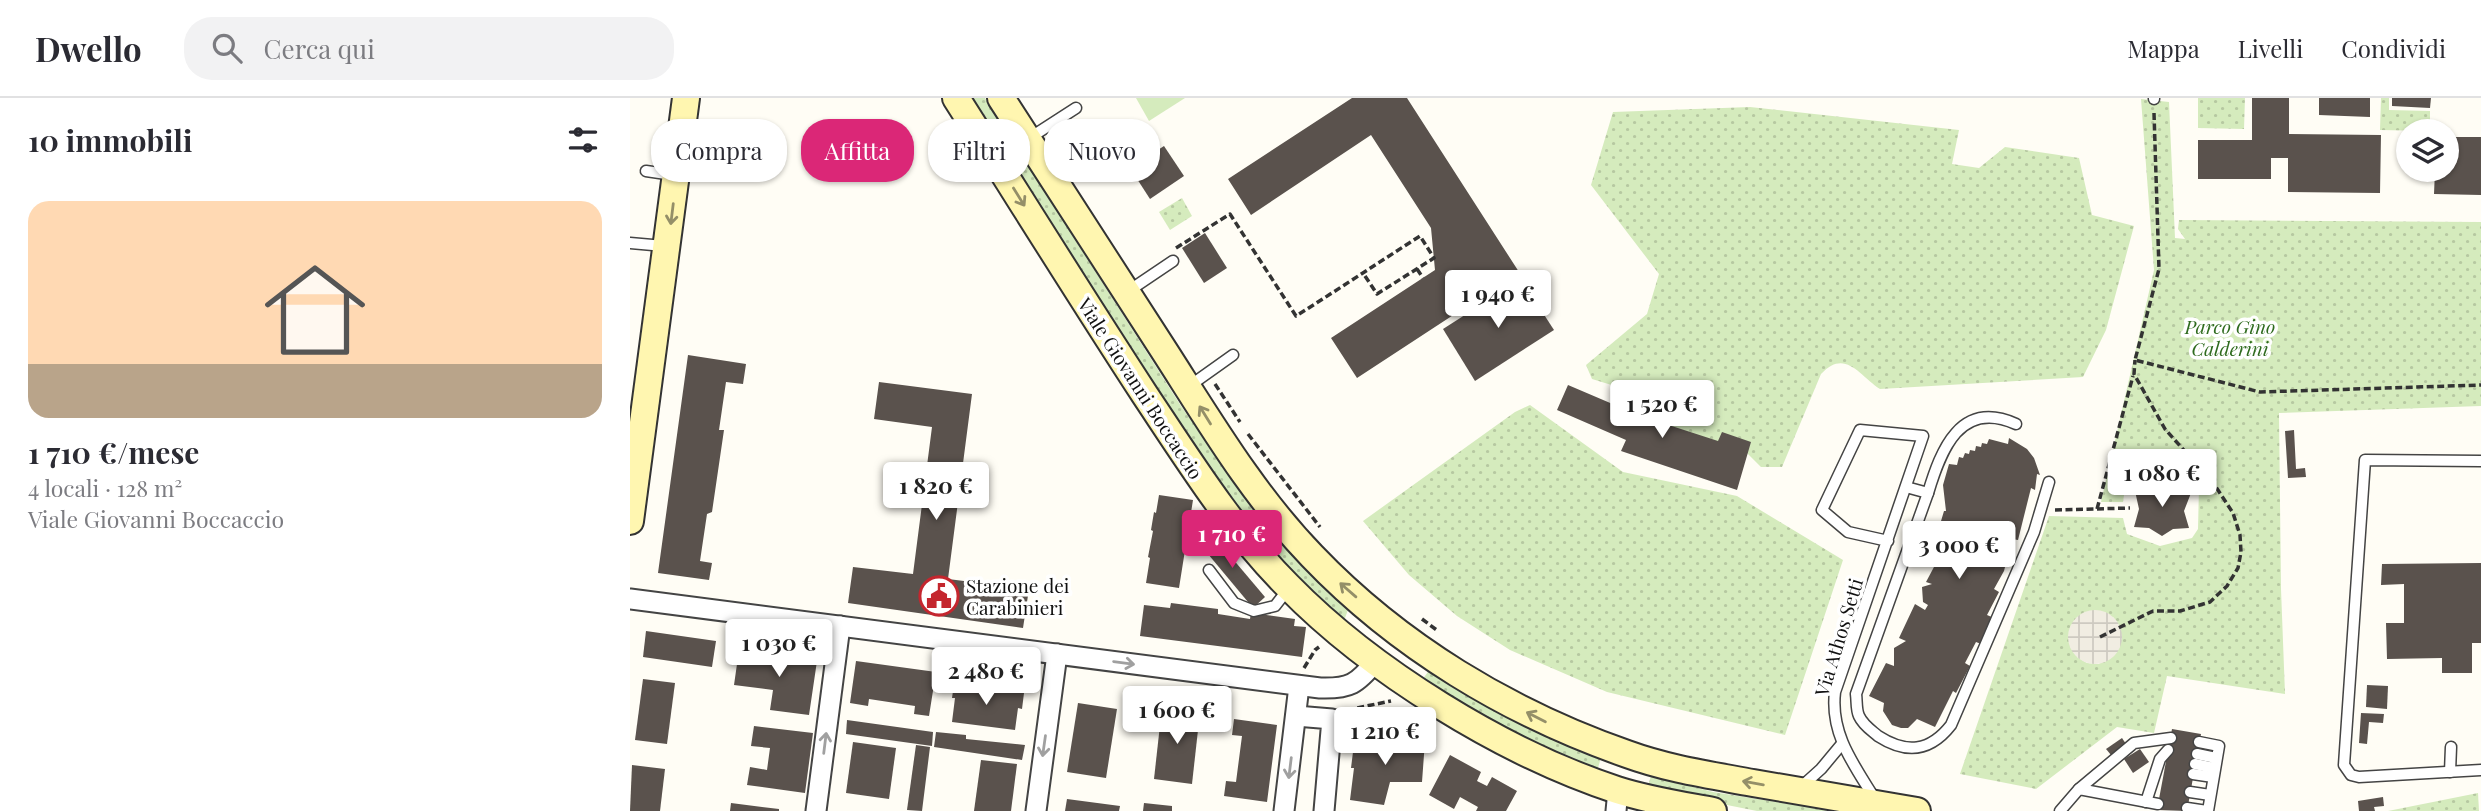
<!DOCTYPE html>
<html lang="it">
<head>
<meta charset="utf-8">
<style>
	:root { --surface:#fff; --page:#f2f2f3; --text:#2b2b33; --muted:#7c7c81; --line:#e1e1e2; --accent:#db2777 }
	body { margin:0; font-family:"Playfair Display",serif; background:var(--page); color:var(--text); height:100vh; display:flex; flex-direction:column; font-size:26px; white-space:nowrap }
	* { box-sizing:border-box; margin:0 }
	p { font-size:23px; color:var(--muted) }
	.icon { flex:none; width:38px; height:38px; fill:none; stroke:currentColor; stroke-width:2; stroke-linecap:round; stroke-linejoin:round }
	.map { position:relative; flex:1; overflow:hidden }
	.panel { display:flex; flex-direction:column; background:var(--surface); width:630px }
	.panel>* { flex:none }
	.hud { position:absolute; left:21px; top:21px; width:665px; height:63px; display:flex; gap:14px }
	.controls { position:absolute; left:1766px; top:21px; display:grid; gap:14px }
	.controls a { display:grid; place-items:center; width:63px; height:63px; border-radius:50%; background:var(--surface); box-shadow:0 2px 5px #0004; font-size:35px }
	.price { position:absolute; translate:-50% -60px; padding:0 16px; border-radius:7px; background:#fff; color:#222; font-size:23px; line-height:46px; filter:drop-shadow(0 2px 4px #0008) }
	.price::after { content:''; position:absolute; left:50%; top:42px; width:21px; height:16px; margin-left:-10px; background:inherit; clip-path:polygon(0 0,100% 0,50% 100%) }
	.price.current { background:var(--accent); color:#fff }
	ul { padding:0; list-style:none }
	li { display:grid; align-content:center; gap:14px; height:371px; padding:0 28px }
	li+li { border-top:2px solid var(--line) }
	li span { display:grid; place-items:center; height:217px; border-radius:21px; color:#555 }
	li>.icon { margin-inline-start:auto }
	span .icon { width:126px; height:126px; fill:#fffc; stroke-width:1 }
	li b { font-size:30px }
	h2 { display:flex; justify-content:space-between; align-items:center; height:84px; padding:0 28px; font-size:30px }
	.chip { padding:0 24px; border-radius:28px; background:var(--surface); box-shadow:0 2px 5px #0004; font-size:24px; line-height:63px }
	.chip.current { background:var(--accent); color:#fff }
	header { display:flex; align-items:center; gap:42px; box-sizing:border-box; height:98px; padding:0 35px; background:var(--surface); border-bottom:2px solid var(--line) }
	header strong { font-size:33px }
	nav { display:flex; gap:38px; margin-inline-start:auto; font-size:24px }
	.search { width:490px; height:63px; background:var(--page); display:flex; align-items:center; gap:18px; box-sizing:border-box; padding:0 24px; border-radius:28px; color:var(--muted); font-size:26px }
	main { display:flex; flex:1; min-height:0 }
	.map>svg:first-child { display:block }
</style>
</head>
<body>
<header>
<strong>Dwello</strong>
<div class="search"><svg class="icon" aria-label="search" viewBox="0 0 24 24"><circle cx="10" cy="10" r="6"/><path d="M15 15l6 6"/></svg>Cerca qui</div>
<nav><a>Mappa</a><a>Livelli</a><a>Condividi</a></nav>
</header>
<main>
<section class="panel">
<h2>10 immobili<svg class="icon" aria-label="filters" viewBox="0 0 24 24"><path d="M4 7h16M4 17h16"/><circle cx="9" cy="7" r="2"/><circle cx="15" cy="17" r="2"/></svg></h2>
<ul>
<li><span style="background:linear-gradient(#ffd9b3 75%,#b9a48a 0)"><svg class="icon" aria-label="home" viewBox="0 0 24 24"><path d="M3 11l9-7 9 7M6 9v11h12V9"/></svg></span><div><b>1 710 €/mese</b><p>4 locali · 128 m²</p><p>Viale Giovanni Boccaccio</p></div></li>
</ul>
</section>
<div class="map">
<svg width="1851" height="713" viewBox="0 0 1851 713">
	<defs>
		<pattern id="grass-dots" width="8" height="8" patternUnits="userSpaceOnUse" patternTransform="scale(1.75)"><rect width="8" height="8" fill="#d5ebbd"/><path d="M2 2h.1M6 6h.1" fill="none" stroke="#b6c8a1" stroke-width="1.8" stroke-linecap="round"/></pattern>
		<pattern id="plaza-grid" width="8" height="8" patternUnits="userSpaceOnUse" patternTransform="scale(1.75)"><rect width="8" height="8" fill="#f1ede2"/><path d="M0 4h8M4 0v8" fill="none" stroke="#cecac1"/></pattern>
	</defs>
	<rect width="100%" height="100%" fill="#fffdf5"/>
	<g fill="url(#grass-dots)" fill-rule="evenodd">
		<path d="M338 0H355L551 308 596 372 640 428 717 508 718 512 715 520 707 521 603 413Z"/>
		<path d="M1568 0H1615L1614 31 1568 30Z"/>
		<path d="M1751 0H1759V12L1800 13V33L1750 32Z"/>
		<path d="M1511 1 1539 4 1545 140 1555 141 1548 131 1549 122 1851 124V308L1649 315 1651 491 1655 596 1537 578 1524 635 1487 629 1406 691 1330 676 1419 418 1493 420 1497 436 1530 448 1562 440 1568 431 1569 389 1534 373 1501 382 1495 390 1493 404H1471L1524 172ZM1483 519 1490 529 1492 541 1469 566 1457 565 1447 559Z"/>
		<path d="M1120 9 1329 32 1322 66 1349 70 1375 49 1449 60 1462 117 1504 128 1476 232 1453 279 1250 291C1229 277 1215 250 1191 276L1152 369H1131L1116 354 1023 326 1021 315 1040 305 962 281 956 267 1017 216 1029 176 961 87 983 14Z"/>
		<path d="M552 100 562 118 540 132 529 114Z"/>
		<path d="M900 307 993 374 1107 398 1213 462 1155 637 977 594 880 552 827 518 779 477 733 423 885 314Z"/>
		<path d="M800 571 968 659 970 663 968 670 948 668 790 585Z"/>
		<path d="M1021 678 1083 694 1203 713H1127L1017 691Z"/>
		<path d="M1848 695 1849 713H1758Z"/>
	</g>
	<path fill="#d5ebbd" d="M506 0H555L519 23Z"/>
	<circle fill="url(#plaza-grid)" cx="1465" cy="539" r="27"/>
	<g fill="#5a524d">
		<path d="M722 0H777L889 174 727 280 701 240 805 172 801 130 741 37 621 117 598 81Z"/>
		<path d="M1622 0H1659V36L1751 37 1750 95 1658 94V60H1641V81H1568V42H1622Z"/>
		<path d="M1689 0H1740V19L1689 17Z"/>
		<path d="M1762 0H1801L1800 10 1762 8Z"/>
		<path d="M1816 39H1851V97L1804 96 1805 72H1816Z"/>
		<path d="M534 48 554 78 520 101 500 70Z"/>
		<path d="M575 135 597 170 574 185 552 150Z"/>
		<path d="M891 181 924 232 845 283 813 231Z"/>
		<path d="M58 257 116 266 113 286 96 284 89 332H94L82 414 77 416 70 463 82 465 79 482 28 475Z"/>
		<path d="M249 284 342 296 318 481 399 491 393 530 218 505 223 469 283 476 302 329 244 321Z"/>
		<path d="M938 287 1006 316 1008 309 1020 313 1017 320 1088 343 1092 334 1121 344 1107 392 991 353 996 342 927 312Z"/>
		<path d="M1664 332 1666 371 1675 370 1676 379 1658 380 1655 333Z"/>
		<path d="M1379 340 1397 351 1404 360 1410 377 1407 376 1405 392 1401 390 1388 442 1382 441 1374 473 1364 491 1369 494 1357 517 1364 520 1351 546 1346 544 1335 565 1340 568 1326 595 1323 593 1305 629 1287 621 1278 630H1271L1262 627 1253 613 1254 605 1239 598 1256 565 1264 568V550L1276 543 1269 540 1285 506 1295 512 1298 507 1293 504 1292 489 1302 486 1296 484 1313 452 1303 450 1314 413H1316L1313 387 1319 366 1327 367 1329 359 1333 360 1335 355 1339 356 1340 352 1345 353 1346 348 1351 349 1352 345 1357 346 1359 341 1378 346Z"/>
		<path d="M1536 380 1544 392 1561 395 1554 413 1559 430 1543 431 1532 438 1519 430 1504 429 1509 411 1505 393 1522 391Z"/>
		<path d="M529 397 563 402 549 490 516 485 520 460 518 459 523 433 521 432 524 414 526 415Z"/>
		<path d="M580 434 635 499 623 510 568 444Z"/>
		<path d="M1851 465V545H1842V575H1812V560L1757 561 1756 525H1774V486L1751 487 1752 466Z"/>
		<path d="M541 505 588 511V516L620 521 621 515 665 521 664 528 676 529 672 559 510 538 514 507 540 510Z"/>
		<path d="M16 533 86 543 82 569 13 559Z"/>
		<path d="M109 552 187 563 179 617 140 612 143 592 104 587Z"/>
		<path d="M226 563 306 574 299 618 284 616 285 608 239 601 238 608 220 605Z"/>
		<path d="M13 581 45 585 37 646 5 642Z"/>
		<path d="M324 586 394 595 392 611 388 610 385 632 322 624 325 600H322Z"/>
		<path d="M1737 587 1758 588 1757 611 1736 609Z"/>
		<path d="M448 605 487 611 476 680 437 674Z"/>
		<path d="M532 609 570 614 562 686 524 681Z"/>
		<path d="M1731 615 1754 616 1753 625 1739 624 1737 646 1729 645Z"/>
		<path d="M604 621 647 627 637 704 594 698 596 683 606 684 612 638 602 637Z"/>
		<path d="M217 622 303 634 302 648 216 636Z"/>
		<path d="M124 628 183 635 175 695 117 687 120 669 137 672 140 650 121 648Z"/>
		<path d="M1542 631 1571 636 1557 713 1527 712Z"/>
		<path d="M306 634 336 637V641L395 647 392 662 304 649Z"/>
		<path d="M739 637 795 643 792 684H760L754 707 720 702 724 670H721L723 654H727L729 640 738 642Z"/>
		<path d="M1492 640 1496 646 1481 657 1476 651Z"/>
		<path d="M223 644 266 650 259 701 216 695Z"/>
		<path d="M286 647 300 649 292 713 277 712Z"/>
		<path d="M1510 651 1519 664 1503 675 1494 661Z"/>
		<path d="M820 657 851 674 847 683 857 688 862 679 887 693 876 713H846L848 709 830 699 824 711 799 697Z"/>
		<path d="M351 662 387 666 381 713H344Z"/>
		<path d="M2 667 35 671 30 713H0Z"/>
		<path d="M1753 699 1754 708 1744 709 1745 713H1729L1728 703Z"/>
		<path d="M437 701 490 708 489 713H435Z"/>
		<path d="M101 705 149 711V713H100Z"/>
		<path d="M514 705 542 708V713H513Z"/>
	</g>
	<g fill="none" stroke-linecap="round" stroke-linejoin="round">
		<g stroke="#444" stroke-width="13">
			<g id="lane">
				<path d="M1524 1V0"/>
				<path d="M398 41 446 10"/>
				<path d="M16 73 43 77"/>
				<path d="M0 145 34 148"/>
				<path d="M497 194 543 163"/>
				<path d="M558 289 603 257"/>
				<path d="M1851 363 1735 362 1714 667 1721 677 1729 679 1851 672"/>
				<path d="M1276 389 1298 395 1226 596C1227 603 1226 612 1229 618 1233 627 1241 632 1248 638 1276 656 1300 654 1321 627L1404 434 1419 384"/>
				<path d="M1298 395C1311 352 1330 301 1386 326"/>
				<path d="M579 472 604 505 624 513 645 508 659 490"/>
				<path d="M1569 644 1589 648 1578 713"/>
				<path d="M1567 656 1586 660"/>
				<path d="M1565 666 1584 670"/>
				<path d="M1820 674 1821 649"/>
				<path d="M1563 676 1583 679"/>
				<path d="M1171 689 1191 671 1211 647"/>
				<path d="M1449 691 1504 645 1541 640"/>
				<path d="M1560 694 1580 697"/>
				<path d="M1245 701C1224 667 1200 636 1205 594L1293 338 1230 332 1192 412 1218 434 1258 443"/>
				<path d="M1516 704 1530 661 1538 652"/>
				<path d="M1557 710 1577 713"/>
				<path d="M1430 713 1449 691 1528 706"/>
			</g>
		</g>
		<g stroke="#444" stroke-width="23">
			<g id="street">
				<path d="M0 501 690 590C720 591 727 586 746 563"/>
				<path d="M666 618 702 621 694 713"/>
				<path d="M186 713 210 528"/>
				<path d="M406 713 427 556"/>
				<path d="M654 713 669 588"/>
				<path d="M986 713 988 692"/>
			</g>
		</g>
		<g stroke="#333" stroke-width="30">
			<g id="secondary">
				<path d="M326 0C389 99 451 199 515 297 559 363 602 432 658 488 741 573 874 655 987 692 1018 702 1051 707 1083 713"/>
				<path d="M371 0C426 84 480 169 535 254 580 324 623 397 682 458 768 548 879 615 997 656 1038 671 1080 677 1123 685 1177 694 1232 704 1287 713"/>
				<path d="M0 423 56 0"/>
			</g>
		</g>
		<g stroke="#333" stroke-width="3.5" stroke-dasharray="7 3.5" stroke-linecap="butt">
			<path d="M1524 15 1529 171 1505 262 1630 294 1851 287"/>
			<path d="M546 150 600 116 666 218C707 192 748 165 790 138L804 160 747 196 733 175"/>
			<path d="M787 171 793 180"/>
			<path d="M585 286 610 324"/>
			<path d="M618 336 690 429"/>
			<path d="M1549 386 1560 361"/>
			<path d="M1467 411 1503 278"/>
			<path d="M1425 412 1500 410"/>
			<path d="M792 521 808 533"/>
			<path d="M1470 539 1523 513H1550L1580 504 1597 488 1608 470 1611 454 1610 437 1603 415 1584 386 1535 331 1504 276 1505 262"/>
			<path d="M674 570 685 552 689 549"/>
			<path d="M717 612 761 603"/>
		</g>
		<use href="#lane" stroke="#fff" stroke-width="10"/>
		<use href="#street" stroke="#fff" stroke-width="19"/>
		<use href="#secondary" stroke="#fff6b0" stroke-width="26"/>
	</g>
	<defs><path id="oneway-shaft" d="M-6 0H5M1.5-3L5.5 0L1.5 3" fill="none" stroke-width="1.6" stroke-linecap="round" stroke-linejoin="round" transform="scale(1.75)"/></defs>
	<g stroke="#948f68">
		<use href="#oneway-shaft" transform="translate(389 99) rotate(58)"/>
		<use href="#oneway-shaft" transform="translate(42 116) rotate(97)"/>
		<use href="#oneway-shaft" transform="translate(575 317) rotate(-122)"/>
		<use href="#oneway-shaft" transform="translate(718 492) rotate(-139)"/>
		<use href="#oneway-shaft" transform="translate(906 619) rotate(-153)"/>
		<use href="#oneway-shaft" transform="translate(1123 685) rotate(-170)"/>
	</g>
	<g stroke="#a0a0a0">
		<use href="#oneway-shaft" transform="translate(494 565) rotate(8)"/>
		<use href="#oneway-shaft" transform="translate(195 645) rotate(-83)"/>
		<use href="#oneway-shaft" transform="translate(414 648) rotate(98)"/>
		<use href="#oneway-shaft" transform="translate(660 670) rotate(97)"/>
	</g>
	<defs>
		<g id="civic-ring" transform="scale(2.0125)"><circle r="9.5" fill="#fff" stroke="#c4262e" stroke-width="1.5"/><path d="M-.6-6.5H3V-4.5H.6V-3L4-1V1h2V6H-6V1h2V-1L-.6-3ZM-1.2 2.5V6h2.4V2.5Z" fill="#c4262e"/></g>
	</defs>
	<g fill-rule="evenodd">
		<use href="#civic-ring" x="309" y="498"/>
	</g>
	<g text-anchor="middle" dominant-baseline="central" stroke-width="7" stroke-linejoin="round" paint-order="stroke">
		<g font-size="19" font-style="italic" fill="#2f6b1f" stroke="#fff">
			<text x="1600" y="228">Parco Gino<tspan x="1600" dy="22">Calderini</tspan></text>
		</g>
		<g font-size="19" fill="#111" stroke="#fff">
			<text transform="translate(511 290) rotate(57)">Viale Giovanni Boccaccio</text>
			<text transform="translate(1208 539) rotate(-73)">Via Athos Setti</text>
		</g>
		<g font-size="19" fill="#111" stroke="#fff" text-anchor="start">
			<text x="336" y="487">Stazione dei<tspan x="336" dy="22">Carabinieri</tspan></text>
		</g>
	</g>
</svg>
<div class="controls">
<a><svg class="icon" aria-label="layers" viewBox="0 0 24 24"><path d="M12 4l9 5-9 5-9-5zM3 14l9 5 9-5"/></svg></a>
</div>
<b class="price" style="left:868px;top:232px">1 940 €</b>
<b class="price" style="left:1032px;top:342px">1 520 €</b>
<b class="price" style="left:1532px;top:411px">1 080 €</b>
<b class="price" style="left:306px;top:424px">1 820 €</b>
<b class="price current" style="left:602px;top:472px">1 710 €</b>
<b class="price" style="left:1329px;top:483px">3 000 €</b>
<b class="price" style="left:149px;top:581px">1 030 €</b>
<b class="price" style="left:356px;top:609px">2 480 €</b>
<b class="price" style="left:547px;top:648px">1 600 €</b>
<b class="price" style="left:755px;top:669px">1 210 €</b>
<div class="hud">
<a class="chip">Compra</a>
<a class="chip current">Affitta</a>
<a class="chip">Filtri</a>
<a class="chip">Nuovo</a>
</div>
</div>
</main>
</body>
</html>
